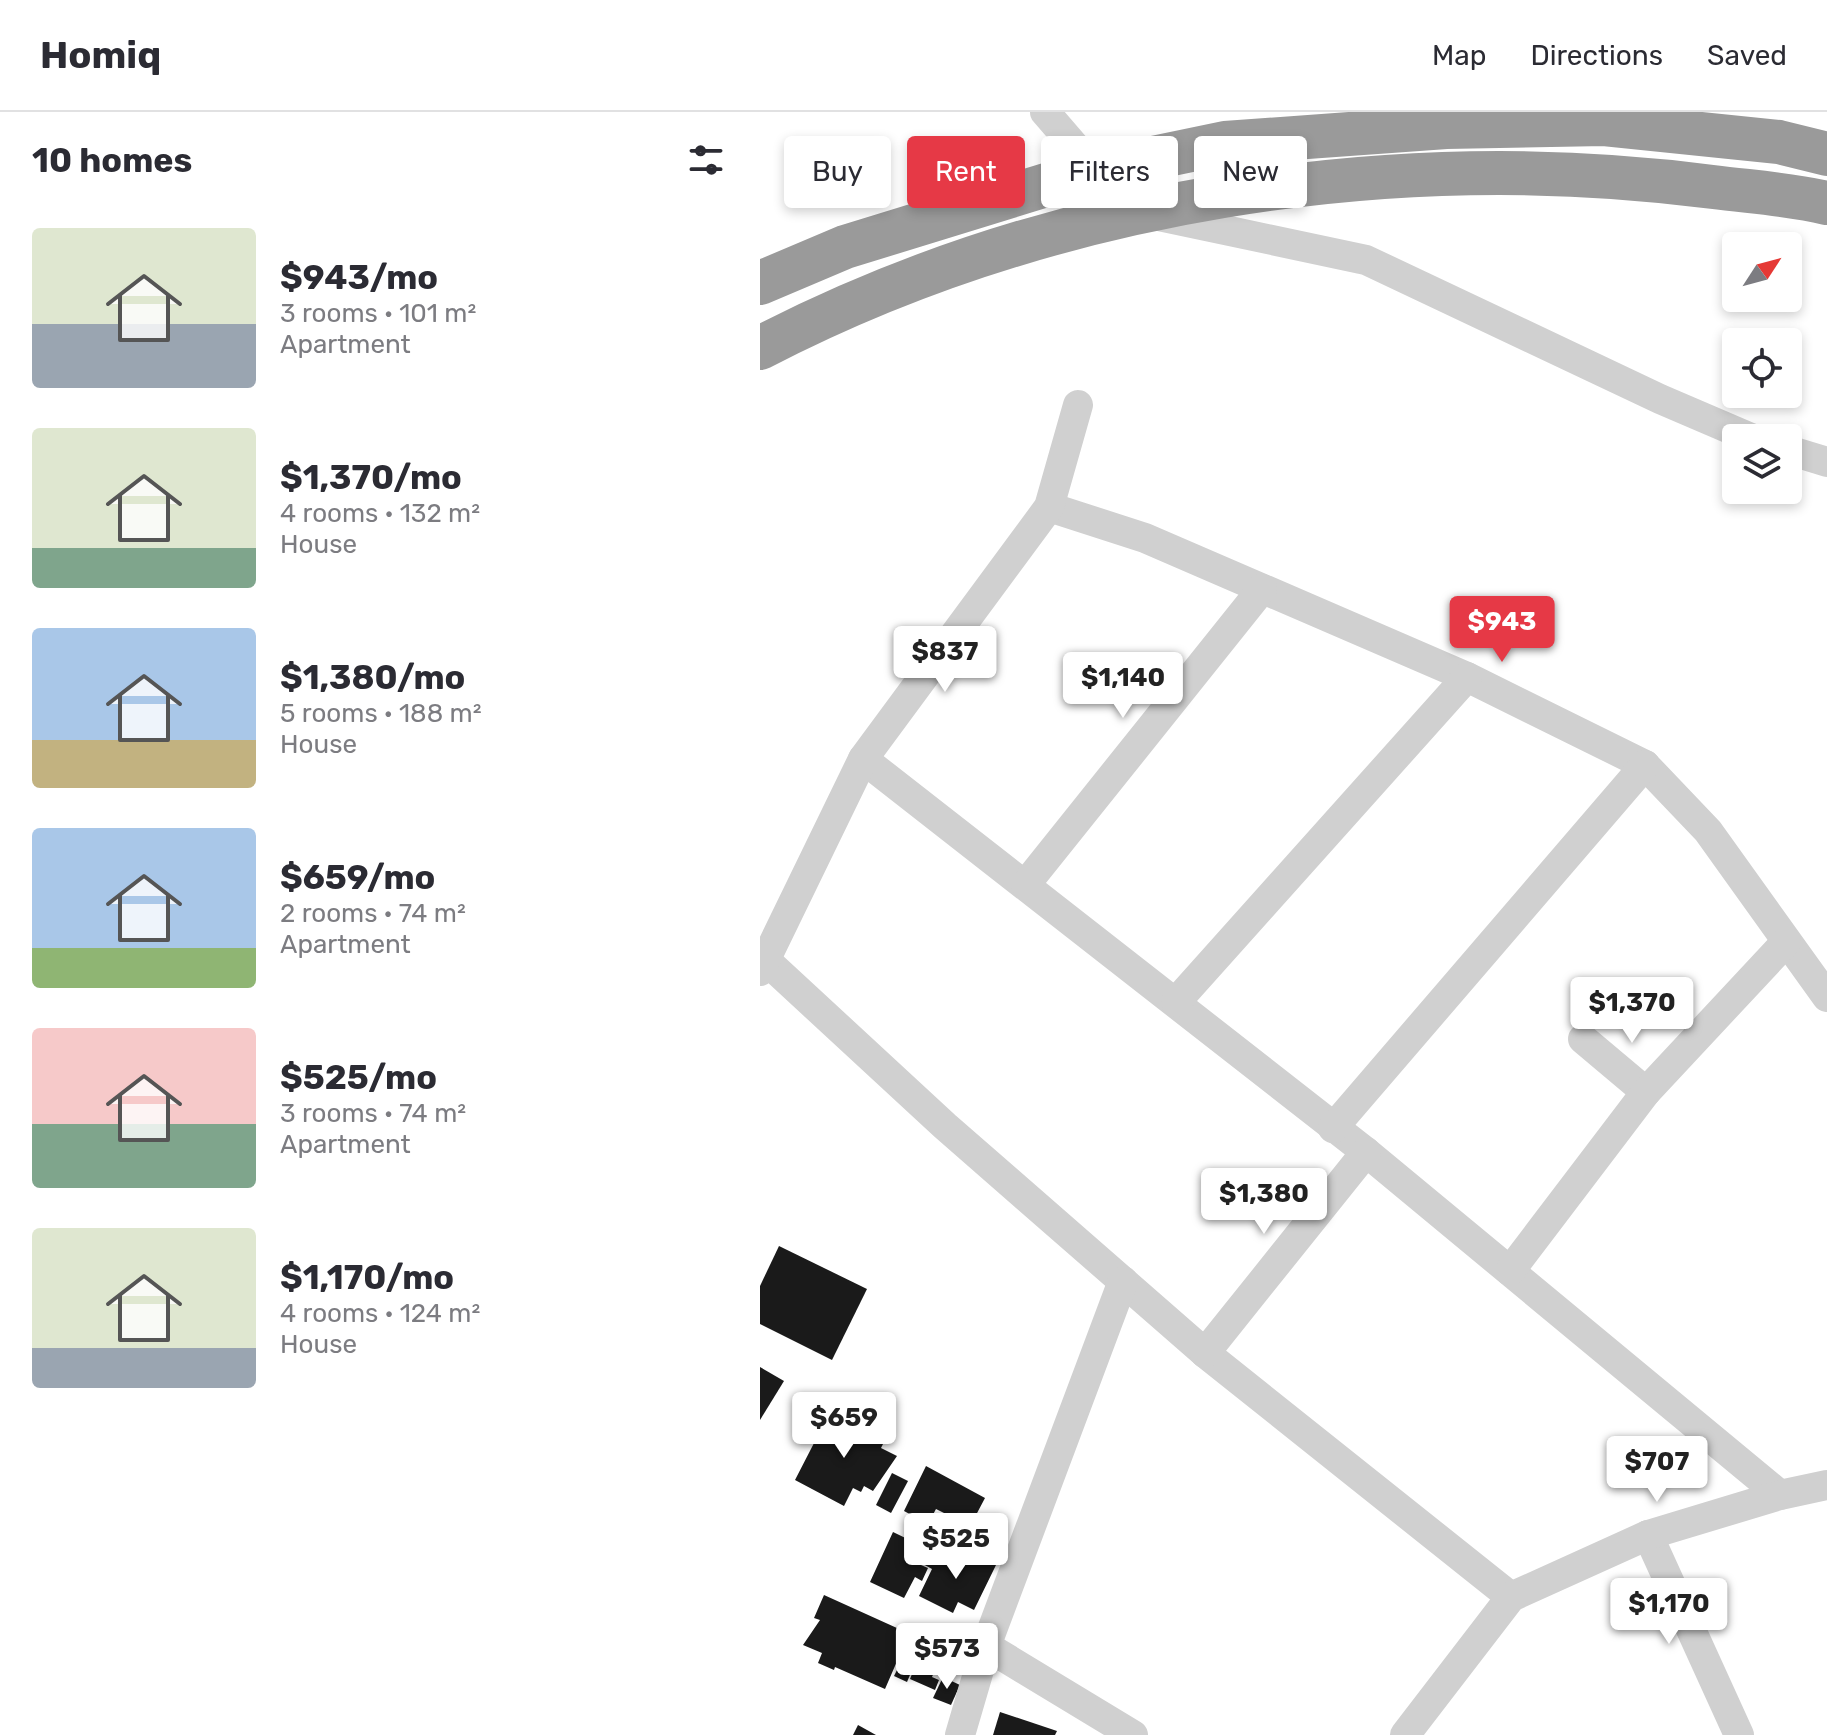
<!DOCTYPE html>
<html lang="en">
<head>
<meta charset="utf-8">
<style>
	:root { --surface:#fff; --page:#f7f7f7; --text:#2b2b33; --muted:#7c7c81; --line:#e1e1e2; --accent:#e63946 }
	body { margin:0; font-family:Rubik,sans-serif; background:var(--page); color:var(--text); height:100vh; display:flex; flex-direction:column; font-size:30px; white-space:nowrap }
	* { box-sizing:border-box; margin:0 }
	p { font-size:26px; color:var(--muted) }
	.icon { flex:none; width:44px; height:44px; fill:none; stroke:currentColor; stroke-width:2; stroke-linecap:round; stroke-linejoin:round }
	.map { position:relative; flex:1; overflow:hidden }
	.panel { display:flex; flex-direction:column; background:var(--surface); width:760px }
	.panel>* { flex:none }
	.banner { position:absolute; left:24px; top:24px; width:760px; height:72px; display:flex; gap:16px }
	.needle { width:52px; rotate:54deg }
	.controls { position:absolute; left:962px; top:120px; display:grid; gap:16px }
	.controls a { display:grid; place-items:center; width:80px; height:80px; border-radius:8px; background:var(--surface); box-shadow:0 4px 12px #0003; font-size:40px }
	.price { position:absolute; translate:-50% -68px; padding:0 18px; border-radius:8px; background:#fff; color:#222; font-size:26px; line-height:52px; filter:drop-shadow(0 2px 4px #0008) }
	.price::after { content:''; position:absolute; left:50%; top:48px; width:24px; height:18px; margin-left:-12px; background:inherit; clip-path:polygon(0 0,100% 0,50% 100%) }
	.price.active { background:var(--accent); color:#fff }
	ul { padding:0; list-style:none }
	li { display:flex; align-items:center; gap:24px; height:200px; padding:0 32px }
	li span { display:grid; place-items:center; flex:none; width:224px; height:160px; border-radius:8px; color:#555 }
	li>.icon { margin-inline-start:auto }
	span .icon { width:96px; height:96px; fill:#fffc; stroke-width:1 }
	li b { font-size:34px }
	h2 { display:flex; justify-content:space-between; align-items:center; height:96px; padding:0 32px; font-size:34px }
	.chip { padding:0 28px; border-radius:8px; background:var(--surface); box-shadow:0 4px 12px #0003; font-size:28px; line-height:72px }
	.chip.active { background:var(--accent); color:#fff }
	header { display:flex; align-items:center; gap:48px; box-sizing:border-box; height:112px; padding:0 40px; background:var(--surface); border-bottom:2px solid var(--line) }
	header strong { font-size:38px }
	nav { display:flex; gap:44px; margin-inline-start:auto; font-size:28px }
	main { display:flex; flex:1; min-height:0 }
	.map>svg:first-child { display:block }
</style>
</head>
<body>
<header>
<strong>Homiq</strong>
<nav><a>Map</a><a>Directions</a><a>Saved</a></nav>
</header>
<main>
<section class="panel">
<h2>10 homes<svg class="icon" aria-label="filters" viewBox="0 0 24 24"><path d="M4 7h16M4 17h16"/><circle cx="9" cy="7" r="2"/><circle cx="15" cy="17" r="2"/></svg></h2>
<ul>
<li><span style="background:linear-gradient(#dfe7d0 60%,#9aa5b1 0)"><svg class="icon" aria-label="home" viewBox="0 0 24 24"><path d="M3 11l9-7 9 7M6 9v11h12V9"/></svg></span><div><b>$943/mo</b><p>3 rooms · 101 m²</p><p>Apartment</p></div></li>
<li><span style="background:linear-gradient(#dfe7d0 75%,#7fa58c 0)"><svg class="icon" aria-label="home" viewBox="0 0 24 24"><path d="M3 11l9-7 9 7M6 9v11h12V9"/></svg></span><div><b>$1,370/mo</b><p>4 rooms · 132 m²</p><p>House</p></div></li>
<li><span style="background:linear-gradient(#a9c7e8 70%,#c2b280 0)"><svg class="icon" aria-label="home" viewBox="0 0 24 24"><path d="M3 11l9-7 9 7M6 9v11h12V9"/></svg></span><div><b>$1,380/mo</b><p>5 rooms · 188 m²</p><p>House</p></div></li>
<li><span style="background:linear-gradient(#a9c7e8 75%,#8fb573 0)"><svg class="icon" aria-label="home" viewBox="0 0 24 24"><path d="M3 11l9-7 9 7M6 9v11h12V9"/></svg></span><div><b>$659/mo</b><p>2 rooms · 74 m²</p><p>Apartment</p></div></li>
<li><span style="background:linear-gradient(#f6c9c9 60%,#7fa58c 0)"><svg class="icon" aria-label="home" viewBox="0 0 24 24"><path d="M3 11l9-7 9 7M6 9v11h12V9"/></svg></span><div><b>$525/mo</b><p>3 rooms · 74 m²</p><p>Apartment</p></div></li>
<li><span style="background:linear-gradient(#dfe7d0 75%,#9aa5b1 0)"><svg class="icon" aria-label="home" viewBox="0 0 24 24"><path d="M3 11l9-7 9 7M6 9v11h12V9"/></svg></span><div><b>$1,170/mo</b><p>4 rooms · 124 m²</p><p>House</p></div></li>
</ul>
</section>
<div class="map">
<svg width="1067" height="1623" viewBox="0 0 1067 1623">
	<rect width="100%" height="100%" fill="#fff"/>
	<g fill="#1a1a1a">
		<path d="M19 1134 107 1177 72 1248 0 1212V1174Z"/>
		<path d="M0 1255 24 1269 0 1308Z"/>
		<path d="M70 1300 125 1328 121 1336 137 1344 113 1379 104 1374 101 1380 93 1376 84 1394 35 1368Z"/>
		<path d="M166 1354 225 1386 196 1441 166 1426 176 1406 188 1413 192 1405 176 1397 168 1412 144 1399Z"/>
		<path d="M132 1361 148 1369 131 1401 116 1393Z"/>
		<path d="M133 1420 162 1434 154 1450 168 1456 162 1469 155 1465 144 1486 110 1470Z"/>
		<path d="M170 1439 192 1450 189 1455 200 1460 210 1439 236 1453 214 1498 198 1490 193 1501 159 1484 172 1457 163 1452Z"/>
		<path d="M64 1483 159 1526 148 1552 138 1547 125 1577 75 1555 74 1558 58 1551 62 1541 43 1533 60 1508 54 1506Z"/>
		<path d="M169 1513 207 1529 200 1547 161 1530Z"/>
		<path d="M140 1552 152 1558 147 1570 134 1564Z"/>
		<path d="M168 1555 175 1558 172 1565 179 1568 175 1578 150 1567 154 1557 165 1561Z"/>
		<path d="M183 1565 200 1573 191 1593 173 1586Z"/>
		<path d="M240 1600 297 1619 295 1623H233Z"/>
		<path d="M98 1613 116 1623H93Z"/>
	</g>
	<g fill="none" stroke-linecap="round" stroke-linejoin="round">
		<g stroke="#d0d0d0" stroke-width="30">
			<path d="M285 0 335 58"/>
			<path d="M399 104 606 148 900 287 991 326"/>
			<path d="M1028 338 1067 350"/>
			<path d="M289 395 385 426 707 565 885 653 948 719 1067 885"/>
			<path d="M103 647 606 1040 1020 1383"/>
			<path d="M266 772 502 477"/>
			<path d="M0 843 185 1014 445 1241 751 1485"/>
			<path d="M0 859 103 647 289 395 318 293"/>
			<path d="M416 890 707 565"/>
			<path d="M823 927 886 980"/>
			<path d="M573 1016 885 653"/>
			<path d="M750 1159 886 980 1026 830"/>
			<path d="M445 1241 606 1040"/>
			<path d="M888 1423 979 1623"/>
			<path d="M226 1534 373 1623"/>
			<path d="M200 1623 226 1534 363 1169"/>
			<path d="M645 1623 751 1485 888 1423 1020 1383 1067 1373"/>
		</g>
		<g stroke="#9a9a9a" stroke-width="44">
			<path d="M0 171 85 135 335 58 465 31 686 15 844 12 1019 30 1067 42"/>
			<path d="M0 236C287 87 633 33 953 75 991 80 1030 82 1067 91"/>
		</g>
	</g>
</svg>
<div class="controls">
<a><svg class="needle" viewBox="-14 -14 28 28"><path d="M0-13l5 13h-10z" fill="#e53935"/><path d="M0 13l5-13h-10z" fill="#7c7c81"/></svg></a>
<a><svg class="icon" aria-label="locate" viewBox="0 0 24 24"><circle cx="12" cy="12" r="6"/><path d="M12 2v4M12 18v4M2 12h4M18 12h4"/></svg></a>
<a><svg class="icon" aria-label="layers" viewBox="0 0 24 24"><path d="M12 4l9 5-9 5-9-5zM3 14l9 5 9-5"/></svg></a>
</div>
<b class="price active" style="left:742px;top:552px">$943</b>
<b class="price" style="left:185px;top:582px">$837</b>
<b class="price" style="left:363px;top:608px">$1,140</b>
<b class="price" style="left:872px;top:933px">$1,370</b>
<b class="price" style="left:504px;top:1124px">$1,380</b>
<b class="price" style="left:84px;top:1348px">$659</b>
<b class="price" style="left:897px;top:1392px">$707</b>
<b class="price" style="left:196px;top:1469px">$525</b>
<b class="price" style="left:909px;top:1534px">$1,170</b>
<b class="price" style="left:187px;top:1579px">$573</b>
<div class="banner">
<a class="chip">Buy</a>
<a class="chip active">Rent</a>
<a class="chip">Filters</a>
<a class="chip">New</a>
</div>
</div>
</main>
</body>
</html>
